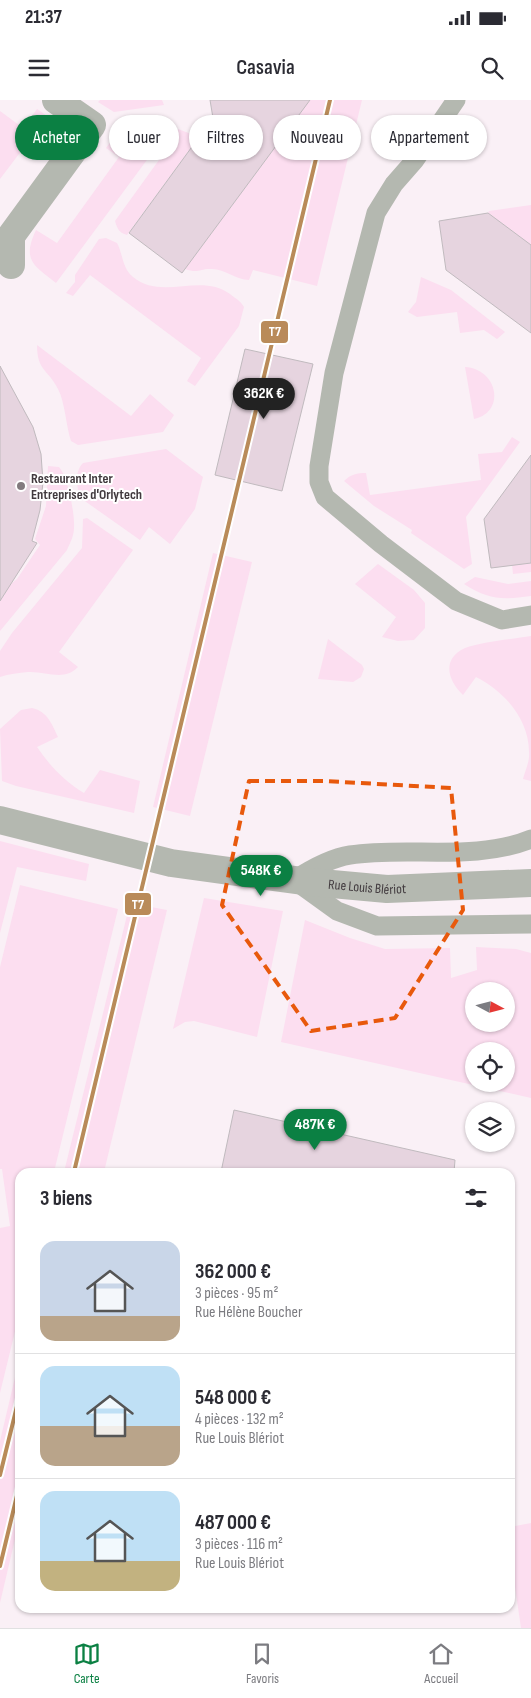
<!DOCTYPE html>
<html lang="fr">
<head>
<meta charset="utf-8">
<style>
	:root { --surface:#fff; --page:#f7f7f7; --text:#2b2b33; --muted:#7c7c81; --line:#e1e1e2; --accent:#0b8043 }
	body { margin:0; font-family:"Sofia Sans Condensed",sans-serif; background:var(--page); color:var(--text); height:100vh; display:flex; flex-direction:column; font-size:19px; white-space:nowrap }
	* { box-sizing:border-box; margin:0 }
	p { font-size:16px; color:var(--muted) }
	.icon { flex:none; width:28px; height:28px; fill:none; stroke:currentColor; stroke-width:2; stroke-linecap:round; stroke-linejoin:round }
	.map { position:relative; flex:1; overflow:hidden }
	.drawer { position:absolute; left:15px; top:1068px; width:500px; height:445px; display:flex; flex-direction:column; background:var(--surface); border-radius:15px; box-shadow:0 1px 4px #0004 }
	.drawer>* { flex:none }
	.banner { position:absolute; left:15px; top:15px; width:501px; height:45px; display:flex; gap:10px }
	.needle { width:32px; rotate:97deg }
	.controls { position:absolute; left:465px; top:882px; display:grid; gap:10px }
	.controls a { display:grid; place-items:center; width:50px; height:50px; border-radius:50%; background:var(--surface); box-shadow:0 1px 4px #0004; font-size:25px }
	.price { position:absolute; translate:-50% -42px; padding:0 11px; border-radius:18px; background:var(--accent); color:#fff; font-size:16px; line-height:32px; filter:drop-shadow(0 1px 2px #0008) }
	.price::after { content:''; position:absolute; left:50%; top:30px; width:15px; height:11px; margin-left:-8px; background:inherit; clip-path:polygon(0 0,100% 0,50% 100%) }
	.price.current { background:#222; color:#fff }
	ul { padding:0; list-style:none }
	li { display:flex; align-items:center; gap:15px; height:125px; padding:0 25px }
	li+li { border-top:1px solid var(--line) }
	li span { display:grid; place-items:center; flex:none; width:140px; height:100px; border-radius:15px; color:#555 }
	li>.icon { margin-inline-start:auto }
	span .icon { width:60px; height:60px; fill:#fffc; stroke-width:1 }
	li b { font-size:21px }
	h2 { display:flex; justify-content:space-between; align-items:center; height:60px; padding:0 25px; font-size:21px }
	.tag { padding:0 18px; border-radius:22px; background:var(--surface); box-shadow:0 1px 4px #0004; font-size:18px; line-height:45px }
	.tag.current { background:var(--accent); color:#fff }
	.status { display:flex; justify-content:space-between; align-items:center; height:35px; padding:0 25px; background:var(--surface); direction:ltr }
	.status svg { height:14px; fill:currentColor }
	header { display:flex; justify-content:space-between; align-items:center; height:65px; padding:0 25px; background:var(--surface); font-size:22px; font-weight:600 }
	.menu { display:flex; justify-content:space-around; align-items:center; height:70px; border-top:1px solid var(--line); background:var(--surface); font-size:14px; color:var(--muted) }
	.menu a { display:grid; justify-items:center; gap:2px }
	.menu .current { color:var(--accent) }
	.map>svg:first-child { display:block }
</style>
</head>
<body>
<div class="status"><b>21:37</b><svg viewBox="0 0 49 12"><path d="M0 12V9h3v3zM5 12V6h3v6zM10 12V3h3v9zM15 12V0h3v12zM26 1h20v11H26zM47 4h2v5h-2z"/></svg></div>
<header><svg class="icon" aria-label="menu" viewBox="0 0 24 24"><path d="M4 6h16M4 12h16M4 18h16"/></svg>Casavia<svg class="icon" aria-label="search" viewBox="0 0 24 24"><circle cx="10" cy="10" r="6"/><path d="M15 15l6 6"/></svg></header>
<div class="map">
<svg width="531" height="1528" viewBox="0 0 531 1528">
	<rect width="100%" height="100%" fill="#faf0f6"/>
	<g fill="#fcdef0" fill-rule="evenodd">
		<path d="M100 0H162L164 5 114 12 98 2Z"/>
		<path d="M300 0H362L317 186 253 170 249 180C236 180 225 169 212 169 200 168 199 174 185 169L302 11Z"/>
		<path d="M37 9C59 22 58 39 45 59L25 46 0 79V11L23 28Z"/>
		<path d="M167 25 169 30 56 183C33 165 22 160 36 130L57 143 119 57 106 48 117 33Z"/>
		<path d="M178 29 199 37 127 135C119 133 117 128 115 121L177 35Z"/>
		<path d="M531 105V145L488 113 489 111Z"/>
		<path d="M106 138 117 143C123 154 122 168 133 177 162 201 201 172 230 194 236 199 240 200 244 207L239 226 195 286 187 281 201 258 90 175 73 196 66 193 75 182V175L99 139Z"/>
		<path d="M421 177 451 190 505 232 497 239 484 230 460 233 457 212 417 217 408 212 416 202Z"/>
		<path d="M37 245 131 316 150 294 174 315 163 332 78 345 71 341C66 326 65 302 58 289 48 269 37 271 37 245Z"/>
		<path d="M465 267C498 269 506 312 474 319Z"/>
		<path d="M512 337 520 342 466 417 472 464 464 469 411 433 412 430 374 406 344 381C351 374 357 373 366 373L370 395 481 380 478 354 502 352Z"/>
		<path d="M166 349 203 377 195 409 170 444 149 427 140 440 82 399C76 389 74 372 83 363Z"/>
		<path d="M48 366 59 367C68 377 75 414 74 428 74 436 70 443 67 450L0 531V493L17 479 40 445 35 439 46 406Z"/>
		<path d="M87 418 133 450 59 552 78 567C64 582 46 571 28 572 19 573 9 574 0 577V551L12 533 82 448 83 419Z"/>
		<path d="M213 453 252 462 190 716 153 707Z"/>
		<path d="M531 463V472L513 474 512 465Z"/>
		<path d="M378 464 414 490 425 503V528L414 540 398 541 382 537 396 517 355 484Z"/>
		<path d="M475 477 508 484 531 481V496C502 500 489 500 464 484Z"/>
		<path d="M531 536V681L523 679C525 671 530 661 529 652 529 619 504 591 476 577L463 595C448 581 441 559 465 548 481 542 513 539 531 536Z"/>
		<path d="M328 539 362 565 364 569 361 577 353 582 318 579Z"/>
		<path d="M32 608C47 611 52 624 58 637L37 647C50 666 64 681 84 693L100 670 140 681 134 713 16 686 2 681 0 629 21 610Z"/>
		<path d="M0 741 89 764 86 781 17 767 0 833Z"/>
		<path d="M20 785 118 809 54 1072H20V1211L0 1293V1128L10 1126 2 1069H0V867Z"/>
		<path d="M204 798 283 811 257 937 194 921 185 922 173 929Z"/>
		<path d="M130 803 167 810 104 1072H64Z"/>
		<path d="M305 820 350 838 385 849 450 848 451 878 477 870 476 847 516 849 531 853V998L281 942ZM474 891H506V924H474ZM474 951H506V984H474Z"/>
		<path d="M20 1256V1418L0 1503V1341Z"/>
		<path d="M531 1423V1528H521L510 1453V1427Z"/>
	</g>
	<g fill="#e6d4df" stroke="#c0babe">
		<path d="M210 0H310L182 173 129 133 213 18Z"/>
		<path d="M488 113 531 145V233L446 170 439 121Z"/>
		<path d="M245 249 313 264 282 391 215 375Z"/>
		<path d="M0 266 33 327 41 354 43 382 40 410 32 441 37 443 0 501Z"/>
		<path d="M531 355V463L491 468 484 419Z"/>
		<path d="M234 1010 455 1060 454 1072H221Z"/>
	</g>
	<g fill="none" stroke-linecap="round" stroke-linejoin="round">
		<g stroke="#b4b8b0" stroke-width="19">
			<path d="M456 0 415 60 394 84 376 113 334 273 319 366V382L325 397 381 444 456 501 502 520 531 515"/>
			<path d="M531 739C475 762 408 746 350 755 330 758 311 769 294 780L337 811 377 826 531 824"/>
		</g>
		<g stroke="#b4b8b0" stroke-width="28">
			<path d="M11 165V136L92 25 56 0"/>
			<path id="s1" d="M0 720 171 763 310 782 387 789 531 783"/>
		</g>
		<g stroke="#fff" stroke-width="8">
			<g id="tram-1">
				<path d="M74 1072 330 0"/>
				<path d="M0 1375 20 1294"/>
				<path d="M0 1466 20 1383"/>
			</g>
		</g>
		<use href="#tram-1" stroke="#b98b59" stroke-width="4"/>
	</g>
	<path fill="none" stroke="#e8590c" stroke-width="4" stroke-dasharray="10 6" stroke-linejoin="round" d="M249 681H324L451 688 463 810 395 918 311 931 222 805Z"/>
	<circle fill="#827a7e" stroke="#fff" stroke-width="2" cx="21" cy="386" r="5"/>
	<g text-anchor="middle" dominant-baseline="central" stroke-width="4" stroke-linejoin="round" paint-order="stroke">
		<g font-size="14" font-weight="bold" fill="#413a3e" stroke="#fff" text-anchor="start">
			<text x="31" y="378">Restaurant Inter<tspan x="31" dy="16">Entreprises d'Orlytech</tspan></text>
		</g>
		<g font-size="14" fill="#413a3e" stroke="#fff">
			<text stroke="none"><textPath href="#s1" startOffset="374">Rue Louis Blériot</textPath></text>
		</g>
	</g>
	<g stroke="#fff" stroke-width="2">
		<rect x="260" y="220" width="29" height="24" rx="5" fill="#b98b59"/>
		<rect x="124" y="792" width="28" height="24" rx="5" fill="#b98b59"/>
	</g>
	<g font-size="14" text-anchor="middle" font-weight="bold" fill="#fff">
		<text x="275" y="236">T7</text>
		<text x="138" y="809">T7</text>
	</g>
</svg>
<div class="controls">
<a><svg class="needle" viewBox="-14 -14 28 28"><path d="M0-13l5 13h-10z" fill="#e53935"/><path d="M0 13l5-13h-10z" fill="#7c7c81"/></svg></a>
<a><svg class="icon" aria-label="locate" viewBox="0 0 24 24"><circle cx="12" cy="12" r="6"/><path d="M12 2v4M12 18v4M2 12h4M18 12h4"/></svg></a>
<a><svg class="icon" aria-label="layers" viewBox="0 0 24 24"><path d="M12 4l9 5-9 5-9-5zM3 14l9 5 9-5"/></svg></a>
</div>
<b class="price current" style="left:264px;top:320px">362K €</b>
<b class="price" style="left:261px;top:797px">548K €</b>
<b class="price" style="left:315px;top:1051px">487K €</b>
<div class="banner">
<a class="tag current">Acheter</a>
<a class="tag">Louer</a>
<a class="tag">Filtres</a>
<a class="tag">Nouveau</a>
<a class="tag">Appartement</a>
</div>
<section class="drawer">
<h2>3 biens<svg class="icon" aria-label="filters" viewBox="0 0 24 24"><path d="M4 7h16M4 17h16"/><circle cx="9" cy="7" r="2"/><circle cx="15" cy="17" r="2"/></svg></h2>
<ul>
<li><span style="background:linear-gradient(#c9d6e8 75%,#b9a48a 0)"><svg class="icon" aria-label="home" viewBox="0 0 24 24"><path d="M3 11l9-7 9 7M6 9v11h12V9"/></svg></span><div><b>362 000 €</b><p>3 pièces · 95 m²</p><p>Rue Hélène Boucher</p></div></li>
<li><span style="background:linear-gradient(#bfe0f5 60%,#b9a48a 0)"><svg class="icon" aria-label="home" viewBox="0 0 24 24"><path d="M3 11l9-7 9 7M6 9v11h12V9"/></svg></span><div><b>548 000 €</b><p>4 pièces · 132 m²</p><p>Rue Louis Blériot</p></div></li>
<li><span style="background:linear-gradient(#bfe0f5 70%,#c2b280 0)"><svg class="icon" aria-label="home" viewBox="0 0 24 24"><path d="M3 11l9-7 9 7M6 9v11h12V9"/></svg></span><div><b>487 000 €</b><p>3 pièces · 116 m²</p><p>Rue Louis Blériot</p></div></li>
</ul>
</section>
</div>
<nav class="menu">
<a class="current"><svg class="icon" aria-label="map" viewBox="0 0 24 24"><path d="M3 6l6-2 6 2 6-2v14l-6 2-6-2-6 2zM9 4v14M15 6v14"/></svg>Carte</a>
<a><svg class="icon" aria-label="saved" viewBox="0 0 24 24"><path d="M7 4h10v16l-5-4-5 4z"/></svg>Favoris</a>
<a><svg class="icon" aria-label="home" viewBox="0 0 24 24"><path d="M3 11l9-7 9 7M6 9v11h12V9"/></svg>Accueil</a>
</nav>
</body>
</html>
